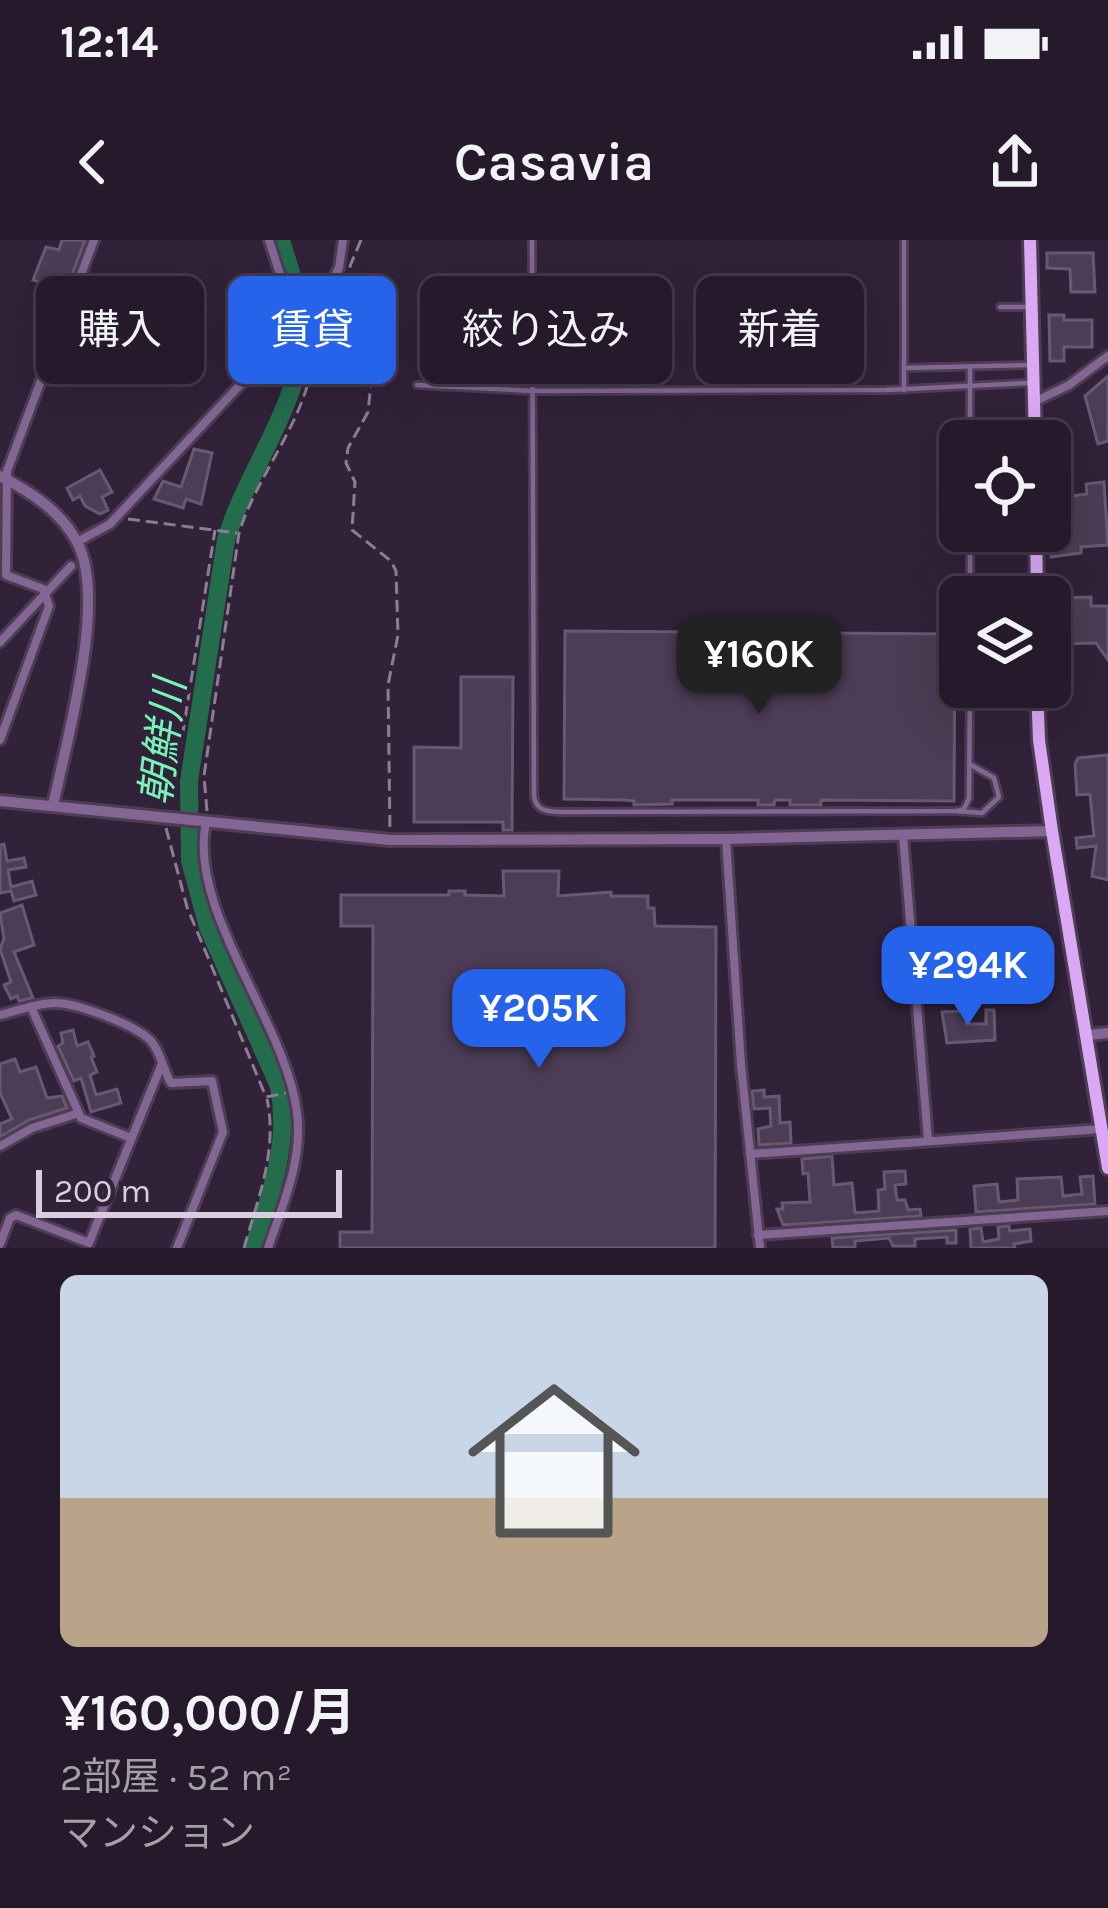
<!DOCTYPE html>
<html lang="ja">
<head>
<meta charset="utf-8">
<style>
	:root { --surface:#25192b; --page:#312637; --text:#f1f3f6; --muted:#a3a0a9; --line:#423847; --accent:#2563eb }
	body { margin:0; font-family:Karla,"Noto Sans JP",sans-serif; background:var(--page); color:var(--text); height:100vh; display:flex; flex-direction:column; font-size:45px; white-space:nowrap }
	* { box-sizing:border-box; margin:0 }
	p { font-size:39px; color:var(--muted) }
	.icon { flex:none; width:66px; height:66px; fill:none; stroke:currentColor; stroke-width:2; stroke-linecap:round; stroke-linejoin:round }
	.map { position:relative; height:1008px; overflow:hidden }
	.panel { display:flex; flex-direction:column; background:var(--surface); flex:1 }
	.panel>* { flex:none }
	.hud { position:absolute; left:36px; top:36px; width:1038px; height:108px; display:flex; gap:24px }
	.tools { position:absolute; left:939px; top:180px; display:grid; gap:24px }
	.tools a { display:grid; place-items:center; width:132px; height:132px; border-radius:18px; background:var(--surface); box-shadow:0 12px 48px #0002,0 0 0 3px var(--line); font-size:60px }
	.scale { position:absolute; left:36px; bottom:30px; width:306px; box-sizing:border-box; padding-left:12px; border:6px solid #d8cede; border-top:0; font-size:33px; line-height:42px; white-space:nowrap; color:#d8cede; -webkit-text-stroke:9px #312139; paint-order:stroke }
	.price { position:absolute; translate:-50% -102px; padding:0 27px; border-radius:24px; background:var(--accent); color:#fff; font-size:39px; line-height:78px; filter:drop-shadow(0 3px 6px #0008) }
	.price::after { content:''; position:absolute; left:50%; top:72px; width:36px; height:27px; margin-left:-18px; background:inherit; clip-path:polygon(0 0,100% 0,50% 100%) }
	.price.current { background:#222; color:#fff }
	ul { padding:0; list-style:none }
	li { display:grid; align-content:center; gap:24px; height:636px; padding:0 60px }
	li+li { border-top:3px solid var(--line) }
	li span { display:grid; place-items:center; height:372px; border-radius:18px; color:#555 }
	li>.icon { margin-inline-start:auto }
	span .icon { width:216px; height:216px; fill:#fffc; stroke-width:1 }
	li b { font-size:51px }
	.pill { padding:0 42px; border-radius:18px; background:var(--surface); box-shadow:0 12px 48px #0002,0 0 0 3px var(--line); font-size:42px; line-height:108px }
	.pill.current { background:var(--accent); color:#fff }
	.status { display:flex; justify-content:space-between; align-items:center; height:84px; padding:0 60px; background:var(--surface); direction:ltr }
	.status svg { height:33px; fill:currentColor }
	header { display:flex; justify-content:space-between; align-items:center; height:156px; padding:0 60px; background:var(--surface); font-size:54px; font-weight:600 }
	.map>svg:first-child { display:block }
</style>
</head>
<body>
<div class="status"><b>12:14</b><svg viewBox="0 0 49 12"><path d="M0 12V9h3v3zM5 12V6h3v6zM10 12V3h3v9zM15 12V0h3v12zM26 1h20v11H26zM47 4h2v5h-2z"/></svg></div>
<header><svg class="icon" aria-label="back" viewBox="0 0 24 24"><path d="M15 5l-7 7 7 7"/></svg>Casavia<svg class="icon" aria-label="share" viewBox="0 0 24 24"><path d="M12 15V3M7 8l5-5 5 5M5 13v7h14v-7"/></svg></header>
<div class="map">
<svg width="1108" height="1008" viewBox="0 0 1108 1008">
	<rect width="100%" height="100%" fill="#312139"/>
	<g fill="none" stroke-linecap="round" stroke-linejoin="round">
		<path stroke="#236d4d" stroke-width="18" d="M253 1008C271 953 290 905 279 846L208 687 190 621 189 541 226 300C246 230 308 155 302 81 299 54 289 27 281 0"/>
	</g>
	<g fill="#4c3c55" stroke="#695873" stroke-width="3">
		<path d="M62 0H85L58 73 38 66 44 43 33 40 46 7 59 10Z"/>
		<path d="M1047 13H1093L1095 52H1071L1070 29 1047 28Z"/>
		<path d="M1049 75H1064V80H1092V107H1064V121H1050Z"/>
		<path d="M1108 136V201L1098 204 1085 156Z"/>
		<path d="M194 209 212 213 201 264 186 259 183 268 154 259 163 241 181 247Z"/>
		<path d="M100 230 112 252 102 257 108 270 100 274 85 266 80 256 73 260 67 248Z"/>
		<path d="M1104 242 1108 305 1081 307V313L1051 317 1050 259 1087 254 1086 244Z"/>
		<path d="M1091 357V366H1108V420L1096 403 1063 404 1061 358Z"/>
		<path d="M565 391 955 394 954 561 821 560V565H790V560H775L774 565H758V560H672V564L634 565V561L625 560 564 559Z"/>
		<path d="M461 437H513L512 590H503V582H414V507L461 508Z"/>
		<path d="M1108 515V640L1092 636 1096 606 1077 608 1076 598 1094 596 1090 554 1077 555 1075 524 1078 518Z"/>
		<path d="M4 604 7 621 24 618 26 627 8 630 11 647 32 641 36 655 14 661 11 651 0 653V605Z"/>
		<path d="M503 631H559L558 656 611 652V656H648V668H654L655 686 716 687 715 1008H340V992H372L373 686H341V655H449V651H465V655L504 656Z"/>
		<path d="M22 665 34 705 14 712 33 758 19 761 17 756 11 759 4 745 11 742 0 709 4 699 0 673Z"/>
		<path d="M986 770H994L995 800 947 803 942 772 966 771V784H986Z"/>
		<path d="M73 790 77 806 88 802 94 816 91 817 97 832 90 835 96 855 117 849 121 863 91 872 81 838 74 841 58 806 63 803 61 793Z"/>
		<path d="M15 819 20 832 36 827 47 858 62 856 67 868 29 880 0 897V884L12 879 0 853V824Z"/>
		<path d="M764 850V857L779 856 780 883 790 882 791 903 759 905 758 889 771 886 770 868 754 869 752 851Z"/>
		<path d="M832 916 834 945 852 943 855 973 879 971 878 950 885 949 884 932 905 931 906 944 895 945 897 960H905L908 970 920 969 921 976 783 985 777 969H783L782 963 810 962 808 933 803 934 802 919Z"/>
		<path d="M1093 936 1095 964 976 972 974 946 997 944 999 962 1018 960 1017 939 1061 937 1063 956 1082 954 1080 937Z"/>
		<path d="M1009 986 1010 991 1030 989 1031 1001 1014 1004 1015 1008H971L970 989 981 988 983 1002 999 999 998 987Z"/>
		<path d="M956 990V1003H947V997L915 999V1006H893L889 998 855 1001V1008L833 1007 832 998Z"/>
	</g>
	<g fill="none" stroke-linecap="round" stroke-linejoin="round">
		<g stroke="#4c3d53" stroke-width="10">
			<g id="service">
				<path d="M532 0 534 556C536 571 547 571 559 572L957 571 964 569 969 558 970 447"/>
				<path d="M1000 67H1026"/>
				<path d="M904 128 1030 125"/>
				<path d="M417 145 532 151 886 150 1028 143"/>
				<path d="M904 150V0"/>
				<path d="M970 201V129"/>
				<path d="M970 357V291"/>
				<path d="M957 571 982 573 999 557 994 538 971 525"/>
			</g>
		</g>
		<g stroke="#4c3d53" stroke-width="14">
			<g id="minor">
				<path d="M269 0 284 47 291 89"/>
				<path d="M1034 162 1069 145 1108 116"/>
				<path d="M77 302 110 284 325 54 339 28 343 0"/>
				<path d="M0 402 71 326"/>
				<path d="M0 500 49 366 43 349 6 335 7 231 94 0"/>
				<path d="M206 582C187 671 287 784 297 873 303 920 283 964 268 1008"/>
				<path d="M903 595 928 900"/>
				<path d="M726 599 741 825 760 1008"/>
				<path d="M31 767 81 878 131 898"/>
				<path d="M0 775C17 771 37 763 55 763 77 763 136 785 151 801 161 812 163 830 171 843L212 841 223 892 177 1008"/>
				<path d="M0 906 32 888 79 873"/>
				<path d="M750 914 1102 889"/>
				<path d="M758 995 1108 971"/>
				<path d="M0 1004 10 978 16 975 89 1003 161 826"/>
			</g>
		</g>
		<g stroke="#4c3d53" stroke-width="16">
			<g id="tertiary">
				<path d="M0 236C29 251 61 271 77 302 108 360 66 501 53 566"/>
				<path d="M0 561 390 600 726 599 1052 591"/>
				<path d="M1088 795 1108 793"/>
			</g>
		</g>
		<g stroke="#4c3d53" stroke-width="18">
			<g id="primary">
				<path d="M1030 0 1035 201"/>
				<path d="M1036 291 1037 357"/>
				<path d="M1037 447 1039 500 1052 591 1108 928"/>
			</g>
		</g>
		<g stroke="#8a7e91" stroke-width="3" stroke-dasharray="12 6" stroke-linecap="butt">
			<path d="M361 0 350 26 377 84 368 172 348 208 346 223 355 242 352 290 391 321 396 331 398 395 388 445 390 592"/>
			<path d="M128 279 237 293"/>
			<path d="M166 566 182 498 215 290"/>
			<path d="M207 571 204 536 239 293C260 224 325 161 312 84"/>
			<path d="M166 588 187 667 266 857 286 853"/>
			<path d="M244 1008C258 958 278 911 267 859"/>
		</g>
		<use href="#service" stroke="#836694" stroke-width="4.5"/>
		<use href="#minor" stroke="#836694" stroke-width="8"/>
		<use href="#tertiary" stroke="#836694" stroke-width="10"/>
		<use href="#primary" stroke="#daa8f4" stroke-width="12"/>
	</g>
	<g text-anchor="middle" dominant-baseline="central" stroke-width="9" stroke-linejoin="round" paint-order="stroke">
		<g font-size="42" font-style="italic" fill="#75f4b8" stroke="#312139">
			<text transform="translate(163 502) rotate(-83)">朝鮮川</text>
		</g>
	</g>
</svg>
<div class="tools">
<a><svg class="icon" aria-label="locate" viewBox="0 0 24 24"><circle cx="12" cy="12" r="6"/><path d="M12 2v4M12 18v4M2 12h4M18 12h4"/></svg></a>
<a><svg class="icon" aria-label="layers" viewBox="0 0 24 24"><path d="M12 4l9 5-9 5-9-5zM3 14l9 5 9-5"/></svg></a>
</div>
<div class="scale">200 m</div>
<b class="price current" style="left:759px;top:477px">¥160K</b>
<b class="price" style="left:968px;top:788px">¥294K</b>
<b class="price" style="left:539px;top:831px">¥205K</b>
<div class="hud">
<a class="pill">購入</a>
<a class="pill current">賃貸</a>
<a class="pill">絞り込み</a>
<a class="pill">新着</a>
</div>
</div>
<section class="panel">
<ul>
<li><span style="background:linear-gradient(#c9d6e8 60%,#b9a48a 0)"><svg class="icon" aria-label="home" viewBox="0 0 24 24"><path d="M3 11l9-7 9 7M6 9v11h12V9"/></svg></span><div><b>¥160,000/月</b><p>2部屋 · 52 m²</p><p>マンション</p></div></li>
</ul>
</section>
</body>
</html>
